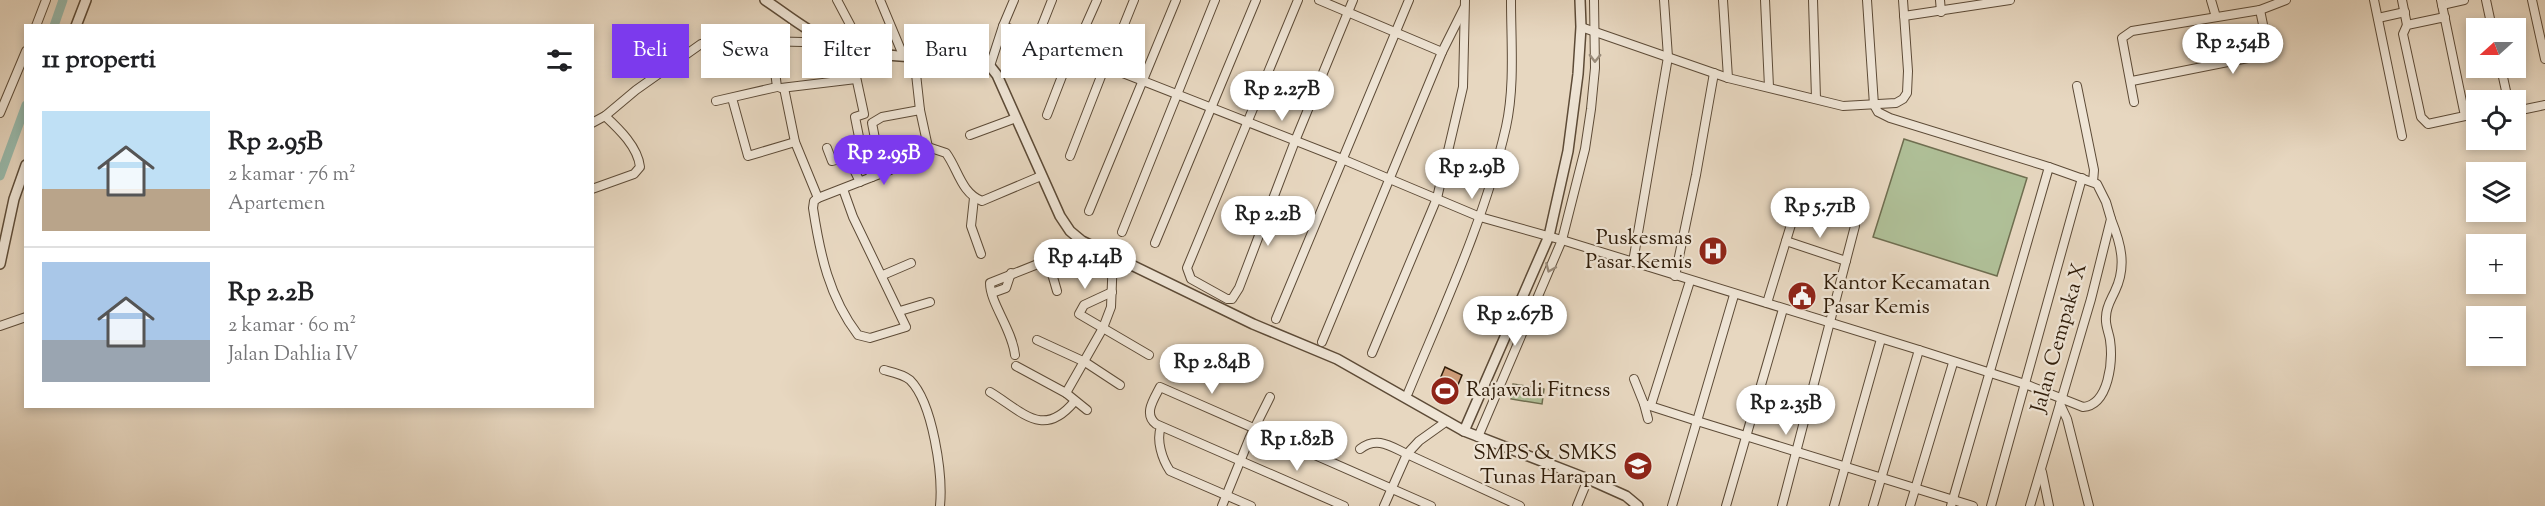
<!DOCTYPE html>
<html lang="id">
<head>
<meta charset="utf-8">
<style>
	:root { --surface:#fff; --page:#f6f6f6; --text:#202124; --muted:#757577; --line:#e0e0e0; --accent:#7c3aed }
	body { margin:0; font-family:"Sorts Mill Goudy",serif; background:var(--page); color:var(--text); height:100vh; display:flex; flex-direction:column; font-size:22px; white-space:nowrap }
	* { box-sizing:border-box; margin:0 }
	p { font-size:20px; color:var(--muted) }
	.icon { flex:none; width:33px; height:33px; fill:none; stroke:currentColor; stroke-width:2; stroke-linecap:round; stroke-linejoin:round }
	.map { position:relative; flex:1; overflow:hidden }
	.side { position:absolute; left:24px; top:24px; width:570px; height:384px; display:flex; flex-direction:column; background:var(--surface); border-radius:0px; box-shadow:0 3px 9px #0003 }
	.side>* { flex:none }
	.banner { position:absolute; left:612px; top:24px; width:570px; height:54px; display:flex; gap:12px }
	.needle { width:39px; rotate:249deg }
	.controls { position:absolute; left:2466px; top:18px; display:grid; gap:12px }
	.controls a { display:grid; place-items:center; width:60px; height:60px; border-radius:0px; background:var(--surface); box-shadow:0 3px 9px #0003; font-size:30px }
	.price { position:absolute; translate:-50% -51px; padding:0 14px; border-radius:21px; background:#fff; color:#222; font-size:20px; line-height:39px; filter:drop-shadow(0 2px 3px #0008) }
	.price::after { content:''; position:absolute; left:50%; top:36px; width:18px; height:14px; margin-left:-9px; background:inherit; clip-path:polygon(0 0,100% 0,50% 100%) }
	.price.selected { background:var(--accent); color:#fff }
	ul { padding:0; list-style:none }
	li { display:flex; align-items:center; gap:18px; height:150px; padding:0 18px }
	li+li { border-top:2px solid var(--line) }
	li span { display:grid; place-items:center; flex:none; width:168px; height:120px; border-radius:0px; color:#555 }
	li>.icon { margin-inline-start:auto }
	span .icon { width:72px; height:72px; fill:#fffc; stroke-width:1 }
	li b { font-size:26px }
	h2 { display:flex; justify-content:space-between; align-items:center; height:72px; padding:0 18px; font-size:26px }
	.tag { padding:0 21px; border-radius:0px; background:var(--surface); box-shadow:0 3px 9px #0003; font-size:21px; line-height:54px }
	.tag.selected { background:var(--accent); color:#fff }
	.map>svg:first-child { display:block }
</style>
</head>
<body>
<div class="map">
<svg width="2545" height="506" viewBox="0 0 2545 506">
	<rect width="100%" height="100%" fill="#e7d7c0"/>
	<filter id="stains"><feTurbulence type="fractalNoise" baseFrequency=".00333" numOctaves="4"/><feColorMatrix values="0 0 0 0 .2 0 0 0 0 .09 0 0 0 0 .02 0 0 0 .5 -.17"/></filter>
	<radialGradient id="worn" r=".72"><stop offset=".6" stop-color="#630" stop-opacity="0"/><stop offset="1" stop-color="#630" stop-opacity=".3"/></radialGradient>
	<g fill="#afbf97" stroke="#6f6e50" stroke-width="1.5">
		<path d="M1904 139 2027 178 1997 276 1873 237Z"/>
		<path d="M1513 384 1544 389 1542 404 1511 399Z"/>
	</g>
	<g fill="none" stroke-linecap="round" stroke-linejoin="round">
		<g stroke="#98baac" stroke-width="9">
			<path d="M54 26 63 0"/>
			<path d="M0 176 26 105"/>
		</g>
	</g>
	<path fill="#ce9c78" stroke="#2f1c09" stroke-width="1.5" d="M1445 367 1462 375 1452 399 1435 391Z"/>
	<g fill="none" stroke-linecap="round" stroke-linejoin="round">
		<g stroke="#5d4b37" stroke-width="10">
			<g id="minor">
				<path d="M837 0 864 51"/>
				<path d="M880 0 903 55"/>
				<path d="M1298 0 1187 268 1191 279 1227 299H1232L1239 288 1295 141 1353 0"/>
				<path d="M1319 0 1442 52 1322 342"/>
				<path d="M1723 0 1728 78"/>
				<path d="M1765 0 1769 87"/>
				<path d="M1813 0 1816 98"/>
				<path d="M1867 0 1874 105 1878 112 1890 118 2049 167"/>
				<path d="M1940 0 1941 12"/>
				<path d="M2211 0 2216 17"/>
				<path d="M2374 0 2402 136"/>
				<path d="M2402 0 2407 25"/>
				<path d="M2441 0 2465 116 2428 124 2421 117 2403 34 2407 25 2445 17"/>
				<path d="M2486 0 2492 28"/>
				<path d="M2532 0 2545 59"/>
				<path d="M2442 5 2464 0"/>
				<path d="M1904 16 2010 0"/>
				<path d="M2378 18 2405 12"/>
				<path d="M36 26 46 0"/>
				<path d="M1003 26 1014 0"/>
				<path d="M1581 27 1728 78 1843 106 1896 103 1903 99 1907 93 1908 71 1903 0"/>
				<path d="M1037 38 1052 0"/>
				<path d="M714 40 721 73"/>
				<path d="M854 48 855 72 864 114 855 117 862 152 872 177"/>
				<path d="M1442 52 1464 8"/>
				<path d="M1073 54 1097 0"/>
				<path d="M990 66 1003 26 1342 159 1480 217 1562 240 1919 350 2025 384 2083 407C2109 405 2113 361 2110 340 2109 333 2105 325 2106 317 2106 307 2111 300 2115 291 2127 266 2121 244 2111 219"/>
				<path d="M1107 67 1134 0"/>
				<path d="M2501 68 2508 100"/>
				<path d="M2132 81 2263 55 2268 49 2260 10"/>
				<path d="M2077 86 2094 170 2093 182"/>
				<path d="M781 88 856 79"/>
				<path d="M784 88 795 142 818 198"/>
				<path d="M732 98 748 156 795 142"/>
				<path d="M716 101 777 87 771 41"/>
				<path d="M2134 102 2122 38 2132 31 2260 10 2286 0"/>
				<path d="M2516 111 2545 105"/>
				<path d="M0 113 26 51"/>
				<path d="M1047 115 1071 53"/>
				<path d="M592 123 605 116 636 90 701 44 714 40 802 42 826 40"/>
				<path d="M970 135 1016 118"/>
				<path d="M928 147 946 153C958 169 961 193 982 201L1041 176"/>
				<path d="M827 148 832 161 848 157 860 182"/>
				<path d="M1070 156 1105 66"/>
				<path d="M890 170 877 149 872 123 882 117 920 110"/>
				<path d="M592 189 634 174 640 167C638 147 619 129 605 116"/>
				<path d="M843 189 853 217 906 327 870 338 858 335C829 297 820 254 813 208L814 201 818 198 890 170 926 153 928 147 920 110 914 56"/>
				<path d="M974 198 971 226 981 254"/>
				<path d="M1089 211 1176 0"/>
				<path d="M1122 232 1215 0"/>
				<path d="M1786 241 1846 261"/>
				<path d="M1155 243 1256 0"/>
				<path d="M1048 260 1082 241"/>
				<path d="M1633 262 1668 57 1664 0"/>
				<path d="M883 275 911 263"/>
				<path d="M1675 276 1696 175 1714 73"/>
				<path d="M1112 292 1084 305 1079 314 1149 355"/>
				<path d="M992 293 1006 288 1011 273"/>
				<path d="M1767 303 1797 205 1808 202 1852 217 1855 226 1782 506"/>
				<path d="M900 311 930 302"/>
				<path d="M1276 319 1409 0"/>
				<path d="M0 326 26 317"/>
				<path d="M1037 340 1085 362 1120 385"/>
				<path d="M1372 353 1437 198 1463 87 1465 0"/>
				<path d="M1015 355C1012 329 990 303 990 283L1048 260 1057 291"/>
				<path d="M1016 366 1066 393 1103 328 1111 307 1113 256"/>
				<path d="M884 370C892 372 903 374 910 380 933 403 943 475 940 506"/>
				<path d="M1634 379 1644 404 1697 421 1734 295"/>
				<path d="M990 392C1023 412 1043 439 1074 402"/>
				<path d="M1066 393 1087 410"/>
				<path d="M1408 393C1444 306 1485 219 1506 127 1515 86 1511 42 1511 0"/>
				<path d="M1644 404 1648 419"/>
				<path d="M2060 404 2067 419 2089 506"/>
				<path d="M1651 405 1690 281"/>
				<path d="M1447 421 1419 441 1407 454 1520 506"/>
				<path d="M1161 427C1156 440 1162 459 1170 471L1251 506"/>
				<path d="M1478 437 1562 240 1585 149 1591 109 1595 68 1594 0"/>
				<path d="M1360 449C1377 436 1390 446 1407 454L1384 506"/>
				<path d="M2042 472 2049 506"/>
				<path d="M1222 506 1250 437 1270 397"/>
				<path d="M1344 506 1156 424C1143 414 1154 399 1160 387L1431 506"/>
				<path d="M1577 506 1588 479"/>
				<path d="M1672 506 1697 421 1973 506"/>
				<path d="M1726 506 1783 309"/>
				<path d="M1834 506 1881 339"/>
				<path d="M1873 506 1919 350"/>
				<path d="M1910 506 1953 363"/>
				<path d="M1951 506 2049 167 2097 184 2106 202 2111 219 2091 299 2030 506"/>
				<path d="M1991 506 2082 178"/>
			</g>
		</g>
		<g stroke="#5d4b37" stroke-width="12">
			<g id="tertiary">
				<path d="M765 0C785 13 805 30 827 40 875 63 939 53 990 66L997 75 1060 216 1070 231 1082 241 1253 324 1337 359 1464 431 1588 479 1626 496 1638 506"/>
				<path d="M76 26 86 0"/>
				<path d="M0 264 14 199 26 165"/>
				<path d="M1464 431 1549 236 1568 151 1578 74 1581 27 1580 0"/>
			</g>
		</g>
		<use href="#minor" stroke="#efe5d6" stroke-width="8"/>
		<use href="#tertiary" stroke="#efe5d6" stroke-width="9"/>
	</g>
	<defs><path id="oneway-chevron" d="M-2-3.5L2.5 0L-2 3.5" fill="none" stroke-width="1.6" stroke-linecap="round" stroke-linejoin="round" transform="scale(1.5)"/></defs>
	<g stroke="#998b7a">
		<use href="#oneway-chevron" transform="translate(1595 58) rotate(91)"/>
		<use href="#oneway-chevron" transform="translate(1550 268) rotate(113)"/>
	</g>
	<defs>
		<g id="hospital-disc" transform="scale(1.5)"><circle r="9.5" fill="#8f2418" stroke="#efe5d6"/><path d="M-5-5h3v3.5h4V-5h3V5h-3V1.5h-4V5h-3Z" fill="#fff"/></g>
		<g id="civic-disc" transform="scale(1.5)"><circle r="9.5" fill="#8f2418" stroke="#efe5d6"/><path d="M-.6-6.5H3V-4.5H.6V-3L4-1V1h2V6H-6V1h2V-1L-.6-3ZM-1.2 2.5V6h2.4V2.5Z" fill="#fff"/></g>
		<g id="stadium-disc" transform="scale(1.5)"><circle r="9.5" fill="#8f2418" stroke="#efe5d6"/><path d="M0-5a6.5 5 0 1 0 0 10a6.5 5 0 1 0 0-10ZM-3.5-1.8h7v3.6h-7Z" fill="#fff"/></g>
		<g id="school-disc" transform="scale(1.5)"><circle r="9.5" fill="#8f2418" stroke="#efe5d6"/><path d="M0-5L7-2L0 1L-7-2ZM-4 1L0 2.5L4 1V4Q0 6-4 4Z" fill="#fff"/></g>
	</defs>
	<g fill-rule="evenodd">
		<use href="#hospital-disc" x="1713" y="251"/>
		<use href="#civic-disc" x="1802" y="296"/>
		<use href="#stadium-disc" x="1445" y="391"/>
		<use href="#school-disc" x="1638" y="466"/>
	</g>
	<g text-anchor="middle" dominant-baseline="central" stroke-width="4.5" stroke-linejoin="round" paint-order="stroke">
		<g font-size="21" fill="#2f1c09" stroke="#efe5d6" text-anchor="end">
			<text x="1692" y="239">Puskesmas<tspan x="1692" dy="24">Pasar Kemis</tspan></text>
			<text x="1823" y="284" text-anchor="start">Kantor Kecamatan<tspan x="1823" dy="24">Pasar Kemis</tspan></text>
			<text x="1466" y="391" text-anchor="start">Rajawali Fitness</text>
			<text x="1617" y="454">SMPS &amp; SMKS<tspan x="1617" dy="24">Tunas Harapan</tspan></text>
		</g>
		<g font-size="21" fill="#2f1c09" stroke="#efe5d6">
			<text transform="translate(2060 338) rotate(-74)">Jalan Cempaka X</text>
		</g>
	</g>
	<rect width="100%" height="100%" filter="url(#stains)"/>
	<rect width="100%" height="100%" fill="url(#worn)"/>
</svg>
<div class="controls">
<a><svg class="needle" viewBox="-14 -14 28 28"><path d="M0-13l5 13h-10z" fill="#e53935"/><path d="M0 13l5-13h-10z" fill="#757577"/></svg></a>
<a><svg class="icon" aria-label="locate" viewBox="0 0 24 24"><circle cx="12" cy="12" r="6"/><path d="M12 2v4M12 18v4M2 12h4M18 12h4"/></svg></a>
<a><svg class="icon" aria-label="layers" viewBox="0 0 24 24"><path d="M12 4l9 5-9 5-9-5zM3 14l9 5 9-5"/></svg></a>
<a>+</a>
<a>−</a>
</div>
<b class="price" style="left:2233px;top:75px">Rp 2.54B</b>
<b class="price" style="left:1282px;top:122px">Rp 2.27B</b>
<b class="price selected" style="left:884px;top:186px">Rp 2.95B</b>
<b class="price" style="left:1472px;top:200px">Rp 2.9B</b>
<b class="price" style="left:1820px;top:239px">Rp 5.71B</b>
<b class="price" style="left:1268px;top:247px">Rp 2.2B</b>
<b class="price" style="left:1085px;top:290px">Rp 4.14B</b>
<b class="price" style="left:1515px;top:347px">Rp 2.67B</b>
<b class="price" style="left:1212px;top:395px">Rp 2.84B</b>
<b class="price" style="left:1786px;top:436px">Rp 2.35B</b>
<b class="price" style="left:1297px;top:472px">Rp 1.82B</b>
<div class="banner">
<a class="tag selected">Beli</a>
<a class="tag">Sewa</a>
<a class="tag">Filter</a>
<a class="tag">Baru</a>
<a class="tag">Apartemen</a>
</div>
<section class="side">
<h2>11 properti<svg class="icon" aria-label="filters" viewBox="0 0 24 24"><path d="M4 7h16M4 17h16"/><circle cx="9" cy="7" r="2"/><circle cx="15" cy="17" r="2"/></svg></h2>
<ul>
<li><span style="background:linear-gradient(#bfe0f5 65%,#b9a48a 0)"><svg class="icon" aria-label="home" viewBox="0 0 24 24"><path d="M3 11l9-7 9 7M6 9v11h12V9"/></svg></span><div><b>Rp 2.95B</b><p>2 kamar · 76 m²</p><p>Apartemen</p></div></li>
<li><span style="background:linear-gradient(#a9c7e8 65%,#9aa5b1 0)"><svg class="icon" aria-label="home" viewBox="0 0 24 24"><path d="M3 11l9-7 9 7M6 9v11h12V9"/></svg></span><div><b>Rp 2.2B</b><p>2 kamar · 60 m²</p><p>Jalan Dahlia IV</p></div></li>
</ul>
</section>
</div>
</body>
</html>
